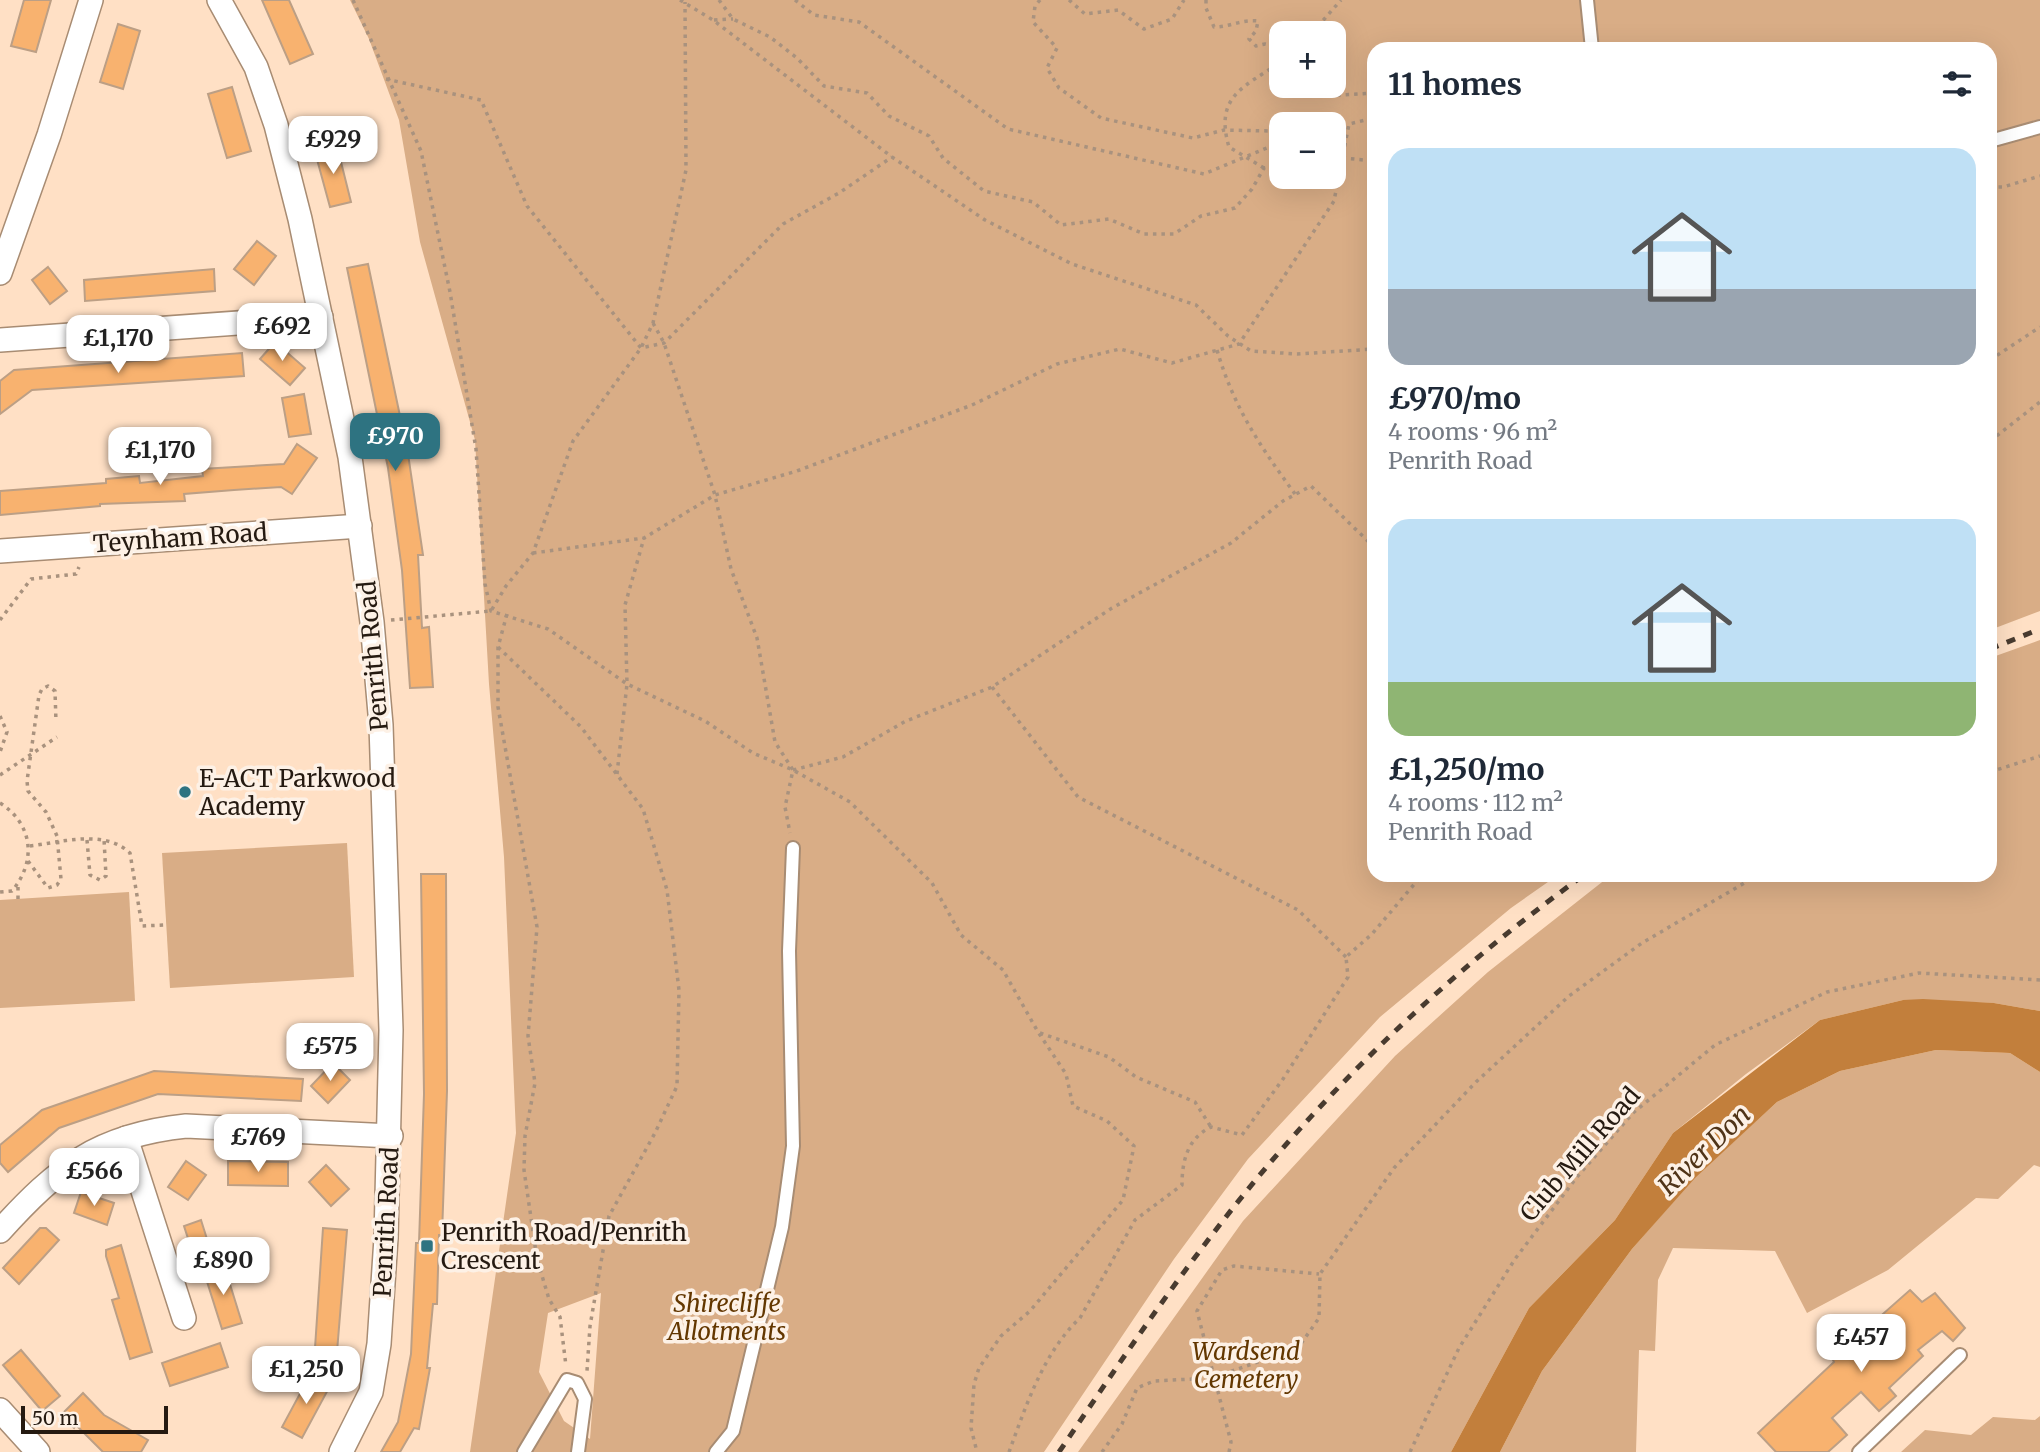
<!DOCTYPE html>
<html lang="en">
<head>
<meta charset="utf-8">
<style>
	:root { --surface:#fff; --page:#f6f6f7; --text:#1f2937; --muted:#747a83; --accent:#2e7381 }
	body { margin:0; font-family:Merriweather,serif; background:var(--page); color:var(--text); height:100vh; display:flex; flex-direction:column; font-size:26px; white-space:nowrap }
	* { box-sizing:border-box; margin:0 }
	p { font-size:23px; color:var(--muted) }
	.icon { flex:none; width:38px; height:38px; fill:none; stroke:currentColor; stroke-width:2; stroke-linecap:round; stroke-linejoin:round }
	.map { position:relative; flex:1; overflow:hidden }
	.details { position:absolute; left:1367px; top:42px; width:630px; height:840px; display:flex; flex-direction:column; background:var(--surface); border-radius:21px; box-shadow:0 7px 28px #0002 }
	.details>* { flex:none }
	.controls { position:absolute; left:1269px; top:21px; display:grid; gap:14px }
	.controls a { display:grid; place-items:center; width:77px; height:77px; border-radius:14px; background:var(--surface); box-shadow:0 7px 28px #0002; font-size:35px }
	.scale { position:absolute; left:21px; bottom:18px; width:147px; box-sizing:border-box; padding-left:7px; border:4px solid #251a11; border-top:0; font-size:19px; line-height:24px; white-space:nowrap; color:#251a11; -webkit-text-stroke:5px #fdf1e6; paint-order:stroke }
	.price { position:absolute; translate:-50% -60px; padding:0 16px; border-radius:14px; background:#fff; color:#222; font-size:23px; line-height:46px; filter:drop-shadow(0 2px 4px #0008) }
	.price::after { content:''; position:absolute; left:50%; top:42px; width:21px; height:16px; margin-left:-10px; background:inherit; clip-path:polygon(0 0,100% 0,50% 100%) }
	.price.on { background:var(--accent); color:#fff }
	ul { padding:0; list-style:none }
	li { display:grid; align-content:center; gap:14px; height:371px; padding:0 21px }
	li span { display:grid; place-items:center; height:217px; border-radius:21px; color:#555 }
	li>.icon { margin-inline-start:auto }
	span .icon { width:126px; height:126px; fill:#fffc; stroke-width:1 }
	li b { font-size:30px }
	h2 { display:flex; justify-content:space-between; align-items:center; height:84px; padding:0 21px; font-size:30px }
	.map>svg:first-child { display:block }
</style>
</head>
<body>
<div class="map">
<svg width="2040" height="1452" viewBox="0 0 2040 1452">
	<rect width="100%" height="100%" fill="#ffe0c5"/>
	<g fill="#d9ad86" fill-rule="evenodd">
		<path d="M350 0H2040V611L1990 630V49H1374V875H1558L1511 908 1380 1017 1248 1159 1174 1259 1044 1452H470L516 1133 504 857 489 684 475 440 420 242 399 120 369 39ZM1281 33H1334V86H1281ZM1281 124H1334V177H1281ZM601 1293 590 1439 564 1421 539 1372 548 1313Z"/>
		<path d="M2040 640V1011L1994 1003 1903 1000 1820 1020 1746 1074 1673 1133 1615 1220 1529 1308 1451 1452H1078L1243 1221 1395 1056 1488 972 1611 875H1990V658Z"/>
		<path d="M347 843 354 977 170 988 162 853Z"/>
		<path d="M129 892 135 1001 0 1008V900Z"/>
		<path d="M1936 1050 2010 1053 2040 1072V1167L2034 1165 1998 1199 1976 1198 1888 1270 1807 1313 1775 1251 1673 1248 1658 1280 1655 1351 1639 1350 1636 1452H1500L1542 1371 1632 1249 1694 1178 1777 1102 1840 1071Z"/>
		<path d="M2040 1416V1452H1901L1925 1430 1971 1435 1993 1417 2035 1420Z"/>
	</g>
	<path fill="#c27f3c" d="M1923 999 1994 1003 2040 1011V1072L2010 1053 1936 1050 1840 1071 1777 1102 1695 1178 1632 1249 1542 1371 1500 1452H1451L1529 1308 1615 1220 1673 1133 1820 1020 1903 1000Z"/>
	<g fill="#f8b26f" stroke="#bc9f85" stroke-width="2">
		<path d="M24 0H51L36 52 11 46Z"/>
		<path d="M262 0H289L313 54 290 64Z"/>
		<path d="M118 24 140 31 123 89 100 82Z"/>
		<path d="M232 87 251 151 227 158 208 94Z"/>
		<path d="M337 146 351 202 330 207 315 152Z"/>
		<path d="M257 241 276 256 254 285 234 269Z"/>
		<path d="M368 264 408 454 423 555H418L422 628 429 627 433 687 410 688 402 570 388 468 347 268Z"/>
		<path d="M48 267 67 291 50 304 32 280Z"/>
		<path d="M214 269 215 291 85 301 84 280Z"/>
		<path d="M275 342 305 368 290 385 260 359Z"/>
		<path d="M242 353 244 376 32 390 0 414V381L14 370Z"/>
		<path d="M304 394 311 434 289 437 282 398Z"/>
		<path d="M297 444 317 458 292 494 281 487 234 490 184 494 185 501 100 504V506L0 515V491L106 483V479L139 476 140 483 203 476 202 469 284 464Z"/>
		<path d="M421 874H446L447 1091 442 1235H439L437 1304H433L427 1368H430L419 1429 414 1428 400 1452H381L398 1422 411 1354 416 1243H419L424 1094Z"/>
		<path d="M333 1063 350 1080 328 1103 311 1086Z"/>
		<path d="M154 1071 303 1079 301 1101 158 1094 59 1128 8 1172 0 1163V1145L42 1110Z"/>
		<path d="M186 1161 206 1175 188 1200 168 1187Z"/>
		<path d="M228 1161 288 1162V1186L228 1185Z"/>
		<path d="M326 1165 349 1189 331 1206 309 1182Z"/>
		<path d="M81 1192 114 1203 107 1225 74 1213Z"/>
		<path d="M201 1220 212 1255 195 1260 184 1226Z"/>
		<path d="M40 1228H46L59 1240 19 1284 3 1268Z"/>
		<path d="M323 1228 347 1230 336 1364 314 1363Z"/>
		<path d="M121 1245 152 1352 130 1359 112 1300 119 1298 106 1256V1250Z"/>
		<path d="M224 1265 242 1323 222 1329 204 1272Z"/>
		<path d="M1910 1290 1922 1302 1935 1293 1965 1328 1953 1341 1942 1331 1918 1350 1923 1356 1889 1388 1896 1396 1879 1411 1861 1392 1832 1418 1847 1435 1828 1452H1776L1758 1433 1834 1362 1833 1360 1849 1344Z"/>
		<path d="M220 1343 228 1367 170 1386 162 1363Z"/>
		<path d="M21 1350 60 1396 42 1411 3 1365Z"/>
		<path d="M310 1375 330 1386 302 1438 282 1427Z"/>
		<path d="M83 1393 104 1415 148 1440 141 1452H103L76 1425 74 1428 61 1415Z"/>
	</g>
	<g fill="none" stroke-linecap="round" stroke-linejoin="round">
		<g stroke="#a88c73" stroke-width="16">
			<g id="service">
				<path d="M1587 0 1592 49"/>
				<path d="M1990 141 2040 127"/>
				<path d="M524 1452 567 1380 577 1383 585 1399 578 1452"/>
				<path d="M716 1452 733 1431 782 1227 793 1146 789 951 793 848"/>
				<path d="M1859 1452 1960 1355"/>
			</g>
		</g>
		<g stroke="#a88c73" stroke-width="26">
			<g id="minor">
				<path d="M219 0 256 67 276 125 300 219 350 457 372 622 381 725 391 1030 386 1238 379 1344 371 1392 341 1452"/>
				<path d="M0 273 49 135 91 0"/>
				<path d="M0 340 321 317"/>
				<path d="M0 551 360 526"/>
				<path d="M126 1138 184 1318"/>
				<path d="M0 1231C57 1168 98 1135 186 1126L391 1136"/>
				<path d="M0 1410 38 1452"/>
			</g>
		</g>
		<g stroke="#a9927e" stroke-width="3.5" stroke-dasharray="3.5 5" stroke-linecap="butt">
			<path d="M353 0 421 151 450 292 476 449 485 584 491 611 548 629 627 684 705 721 753 753 793 770 850 802 932 883 961 935 1003 970 1038 1032 1066 1074 1073 1106 1107 1121 1134 1146 1123 1200 1030 1311 1001 1336 979 1368 974 1384 971 1428 977 1452"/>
			<path d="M680 0 713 20 892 157 985 220 1072 264 1196 305 1228 336 1251 351 1297 354 1374 349"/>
			<path d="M719 0 733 19 770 37 797 58 824 86 867 93 889 116 929 136 943 158 984 191 1033 202 1061 225 1109 219 1144 234H1174L1201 216 1235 208 1252 189 1264 168 1281 165"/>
			<path d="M795 0 814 15 859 22 1008 129 1204 174 1274 145H1281"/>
			<path d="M1040 0 1035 6 1033 22 1057 48 1047 68 1059 88 1101 118 1193 138 1224 130 1270 131 1281 134"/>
			<path d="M1069 0 1085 14 1118 10 1144 29 1172 19 1184 0"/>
			<path d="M1206 0V8L1214 27C1230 27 1242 19 1258 21L1256 31 1249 39 1256 46 1265 44 1281 48"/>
			<path d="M714 20 733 19"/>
			<path d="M1312 33 1341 0"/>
			<path d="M386 79 481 100 527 206 641 348 664 343 783 224 839 193 892 157"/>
			<path d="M1321 86 1320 93 1323 96 1374 93"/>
			<path d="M1334 157 1374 161"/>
			<path d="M1264 168 1229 147C1214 96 1244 87 1281 62"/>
			<path d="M1990 187H2003L2040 176"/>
			<path d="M653 323 664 343 715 495 731 569 757 638 775 742 793 770 785 807 790 833"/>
			<path d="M1217 350C1234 408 1260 446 1295 494"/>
			<path d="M1990 360 2040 327"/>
			<path d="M1990 441 2040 402"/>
			<path d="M533 553 644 538 715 495 797 471 972 405 1057 364 1120 349 1172 363 1239 344 1334 201 1349 124 1374 118"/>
			<path d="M507 614 498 647V707L537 927 528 1036 535 1083 525 1136 524 1170 537 1259 549 1299 560 1317 566 1366"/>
			<path d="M0 620 31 579 76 574 79 567"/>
			<path d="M391 620 491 611 506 586 533 553 573 441 641 348 653 323 686 170 685 2"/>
			<path d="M498 647 581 727 643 809 667 890 679 990 677 1086 655 1133 609 1216 590 1326 587 1371"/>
			<path d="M992 687 1078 797 1298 910 1346 957"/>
			<path d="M0 716 7 732 0 752"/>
			<path d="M793 770 843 757 906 721 992 687 1112 608 1231 543 1283 501 1311 486 1374 547"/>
			<path d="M1990 772 2040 756"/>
			<path d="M617 774 627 684 625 605 644 538"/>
			<path d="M0 775 57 737"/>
			<path d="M0 803C33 824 37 861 12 891L0 892"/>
			<path d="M87 840 90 875 100 880 106 876 104 839"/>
			<path d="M30 846C62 842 105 829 130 853L142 926 166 925"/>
			<path d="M28 861 48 888 57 885 61 879 57 836 46 812 28 791 27 781 39 695 42 689 48 686 55 691 56 722"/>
			<path d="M18 887V899"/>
			<path d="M1040 1033 1109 1057 1136 1077 1195 1102 1211 1127"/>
			<path d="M1009 1452C1026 1406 1043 1353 1080 1318L1135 1220 1182 1185C1182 1160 1188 1138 1211 1127L1242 1135 1283 1079 1348 977 1346 957 1372 934 1422 875"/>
			<path d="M1102 1452 1122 1424 1137 1388 1154 1381 1212 1378 1298 1348 1319 1318 1320 1274 1394 1168 1476 1082 1569 996 1642 943 1758 875"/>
			<path d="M1229 1452 1231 1442 1197 1311 1222 1270 1234 1266 1319 1274"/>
			<path d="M1410 1452 1459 1348 1515 1259 1577 1177 1633 1113 1715 1045 1827 992 1919 973 2040 980"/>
		</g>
		<use href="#service" stroke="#fff" stroke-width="12"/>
		<use href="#minor" stroke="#fff" stroke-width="23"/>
		<g stroke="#493b2f" stroke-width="5" stroke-dasharray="9 9" stroke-linecap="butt">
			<path d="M1990 649 2040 629"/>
			<path d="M1059 1452C1110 1377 1160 1302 1215 1231 1319 1095 1445 975 1584 875"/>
		</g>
	</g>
	<g fill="#2e7381" stroke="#fdf1e6" stroke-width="2.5">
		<circle cx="185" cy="792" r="7"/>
		<rect x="420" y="1239" width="14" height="14" rx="3.5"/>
	</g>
	<g text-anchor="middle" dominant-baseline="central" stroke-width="7" stroke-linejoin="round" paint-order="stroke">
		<g font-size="24" fill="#251a11" stroke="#fdf1e6">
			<text transform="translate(180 538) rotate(-4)">Teynham Road</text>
			<text transform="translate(373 656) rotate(-95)">Penrith Road</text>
			<text transform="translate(1580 1154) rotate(-49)">Club Mill Road</text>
			<text transform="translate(386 1222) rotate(-87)">Penrith Road</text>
		</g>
		<g font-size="24" fill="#251a11" stroke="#fdf1e6" text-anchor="start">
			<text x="199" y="778">E-ACT Parkwood<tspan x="199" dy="28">Academy</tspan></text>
			<text x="441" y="1232">Penrith Road/Penrith<tspan x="441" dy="28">Crescent</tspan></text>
		</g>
		<g font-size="24" font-style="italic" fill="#633700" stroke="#fdf1e6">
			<text x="727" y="1303">Shirecliffe<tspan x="727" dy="28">Allotments</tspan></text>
			<text x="1246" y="1351">Wardsend<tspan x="1246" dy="28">Cemetery</tspan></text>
		</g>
		<g font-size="26" font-style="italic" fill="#503418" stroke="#fdf1e6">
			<text transform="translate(1704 1150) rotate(-44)">River Don</text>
		</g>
	</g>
</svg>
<div class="controls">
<a>+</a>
<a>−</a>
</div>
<div class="scale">50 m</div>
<b class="price" style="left:333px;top:176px">£929</b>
<b class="price" style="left:282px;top:363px">£692</b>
<b class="price" style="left:118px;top:375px">£1,170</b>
<b class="price on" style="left:395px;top:473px">£970</b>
<b class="price" style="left:160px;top:487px">£1,170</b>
<b class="price" style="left:330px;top:1083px">£575</b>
<b class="price" style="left:258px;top:1174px">£769</b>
<b class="price" style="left:94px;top:1208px">£566</b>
<b class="price" style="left:223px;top:1297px">£890</b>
<b class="price" style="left:1861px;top:1374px">£457</b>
<b class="price" style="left:306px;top:1406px">£1,250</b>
<section class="details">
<h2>11 homes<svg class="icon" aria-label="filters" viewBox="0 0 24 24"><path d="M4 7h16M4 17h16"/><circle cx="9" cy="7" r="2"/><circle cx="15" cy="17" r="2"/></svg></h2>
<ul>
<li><span style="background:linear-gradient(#bfe0f5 65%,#9aa5b1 0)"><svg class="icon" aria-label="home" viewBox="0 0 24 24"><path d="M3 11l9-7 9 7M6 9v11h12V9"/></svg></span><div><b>£970/mo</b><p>4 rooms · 96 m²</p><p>Penrith Road</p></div></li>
<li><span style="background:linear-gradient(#bfe0f5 75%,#8fb573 0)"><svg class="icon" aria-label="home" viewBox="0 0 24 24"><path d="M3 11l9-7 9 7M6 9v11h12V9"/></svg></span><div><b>£1,250/mo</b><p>4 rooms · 112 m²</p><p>Penrith Road</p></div></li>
</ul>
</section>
</div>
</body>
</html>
